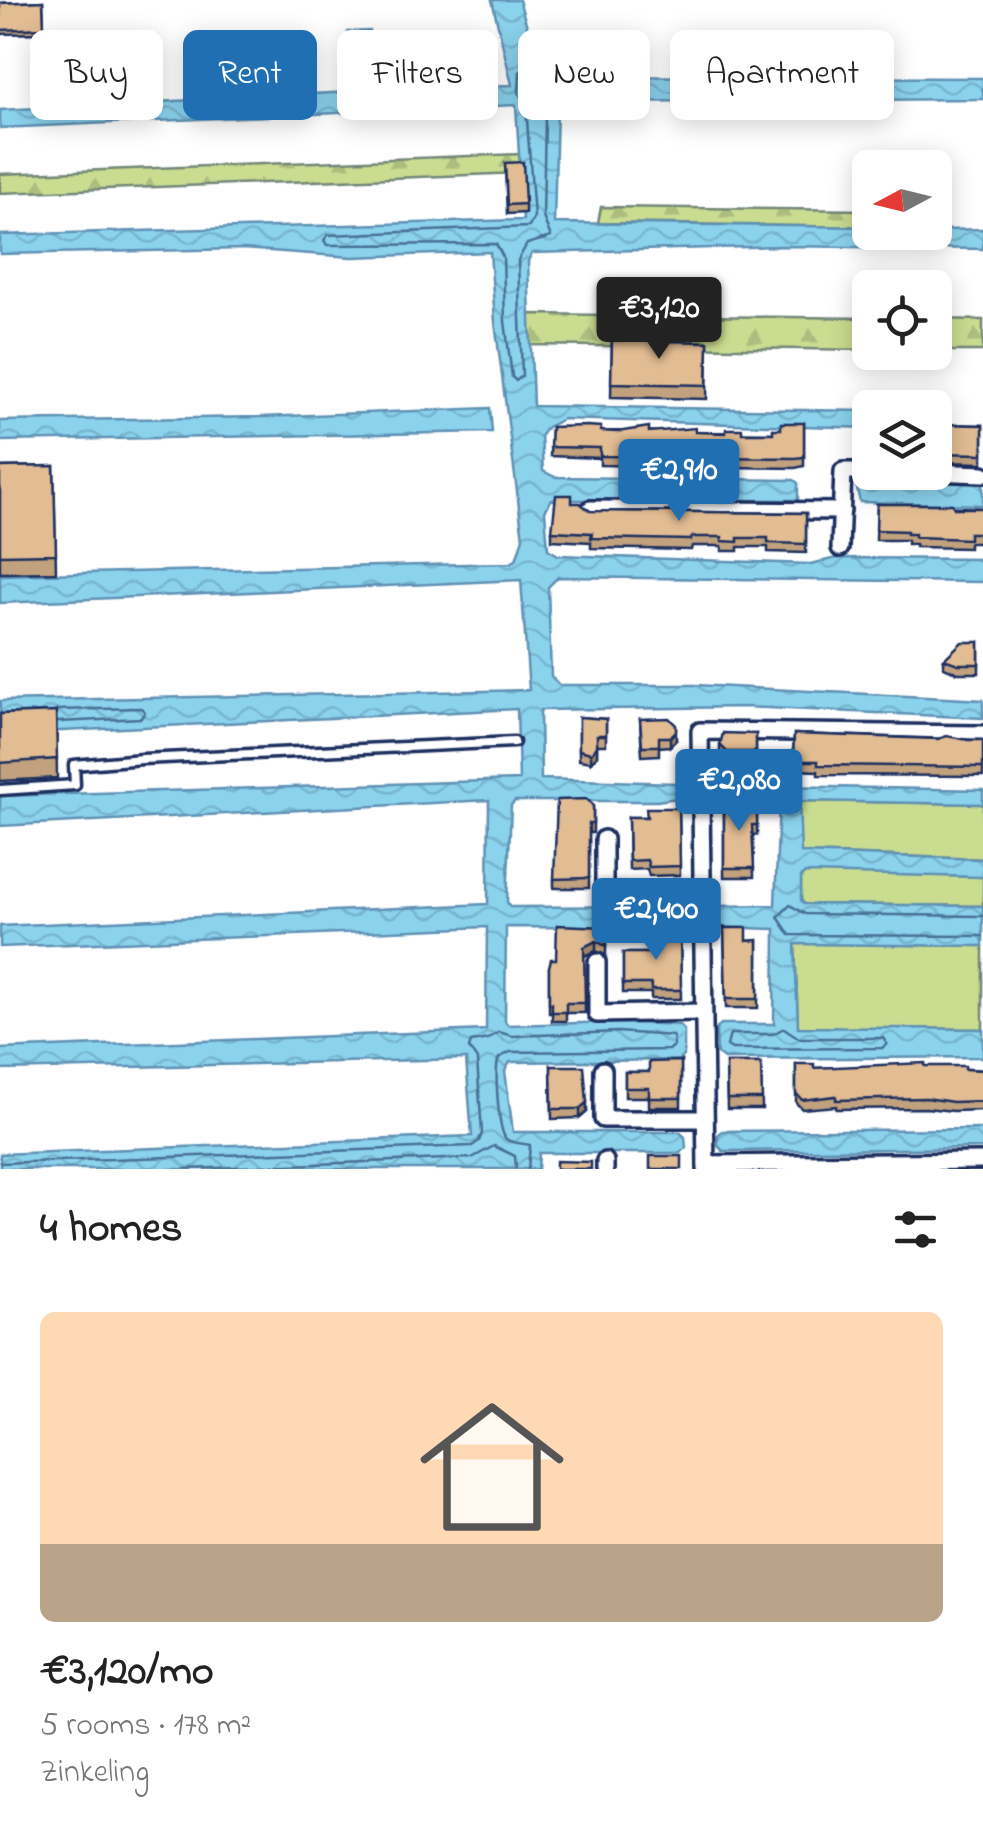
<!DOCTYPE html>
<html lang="en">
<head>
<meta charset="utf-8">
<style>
	:root { --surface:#fff; --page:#f2f2f2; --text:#222; --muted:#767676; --accent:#1f6fb2 }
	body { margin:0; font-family:"Indie Flower",sans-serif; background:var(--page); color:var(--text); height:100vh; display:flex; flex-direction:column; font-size:38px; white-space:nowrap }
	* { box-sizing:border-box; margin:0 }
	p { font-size:32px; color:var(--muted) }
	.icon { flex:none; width:55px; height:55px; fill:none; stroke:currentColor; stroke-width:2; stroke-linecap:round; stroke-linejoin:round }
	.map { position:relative; height:1169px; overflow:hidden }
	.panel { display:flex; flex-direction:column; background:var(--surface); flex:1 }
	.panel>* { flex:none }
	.top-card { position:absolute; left:30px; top:30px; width:925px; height:90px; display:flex; gap:20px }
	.needle { width:65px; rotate:263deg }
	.buttons { position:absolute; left:852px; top:150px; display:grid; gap:20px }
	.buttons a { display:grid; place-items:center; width:100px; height:100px; border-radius:15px; background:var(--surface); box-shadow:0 5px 25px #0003; font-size:50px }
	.price { position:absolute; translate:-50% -85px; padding:0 22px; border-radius:10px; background:var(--accent); color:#fff; font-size:32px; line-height:65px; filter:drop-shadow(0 2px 5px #0008) }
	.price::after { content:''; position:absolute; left:50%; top:60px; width:30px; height:22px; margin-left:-15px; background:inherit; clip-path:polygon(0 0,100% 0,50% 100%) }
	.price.on { background:#222; color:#fff }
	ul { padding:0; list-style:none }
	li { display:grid; align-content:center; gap:20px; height:530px; padding:0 40px }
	li span { display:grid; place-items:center; height:310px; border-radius:15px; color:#555 }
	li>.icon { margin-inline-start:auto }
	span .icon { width:180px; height:180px; fill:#fffc; stroke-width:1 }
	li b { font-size:42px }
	h2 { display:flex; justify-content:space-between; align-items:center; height:120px; padding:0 40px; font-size:42px }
	.chip { padding:0 35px; border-radius:15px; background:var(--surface); box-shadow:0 5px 25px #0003; font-size:35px; line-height:90px }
	.chip.on { background:var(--accent); color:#fff }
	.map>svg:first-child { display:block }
</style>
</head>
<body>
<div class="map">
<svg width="983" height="1169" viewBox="0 0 983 1169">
	<defs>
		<pattern id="forest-firs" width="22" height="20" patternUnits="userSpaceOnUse" patternTransform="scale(2.5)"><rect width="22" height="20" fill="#cadc90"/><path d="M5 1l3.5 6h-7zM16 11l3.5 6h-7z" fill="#adbd7f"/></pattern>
		<pattern id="water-waves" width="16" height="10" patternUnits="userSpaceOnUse" patternTransform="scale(2.5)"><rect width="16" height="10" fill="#8bd2ed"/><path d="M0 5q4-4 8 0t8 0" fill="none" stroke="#77b5ce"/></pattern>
	</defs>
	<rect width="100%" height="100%" fill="#fff"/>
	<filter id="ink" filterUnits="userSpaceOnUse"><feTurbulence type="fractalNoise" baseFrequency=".01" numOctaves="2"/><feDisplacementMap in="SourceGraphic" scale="20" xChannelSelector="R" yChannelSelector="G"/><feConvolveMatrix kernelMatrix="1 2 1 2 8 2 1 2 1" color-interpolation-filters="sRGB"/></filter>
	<g filter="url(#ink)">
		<g fill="#cadc90" stroke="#728677" stroke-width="2.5">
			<path d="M799 801 983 804V859L800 853Z"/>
			<path d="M805 872 983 877V906L804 904 801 900V876Z"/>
			<path d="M795 943 983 946V1029L798 1028Z"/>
		</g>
		<g fill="url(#forest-firs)" stroke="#728677" stroke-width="2.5">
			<path d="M520 154 521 173 0 193V174Z"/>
			<path d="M601 207 870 210V227L598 223Z"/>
			<path d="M528 314 870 318V350L531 345Z"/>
			<path d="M935 319 983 320V351H935Z"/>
		</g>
		<g fill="url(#water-waves)" stroke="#5e91b4" stroke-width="2.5">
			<path d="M492 0H519L542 76 983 78V99L587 102 565 104 557 110 554 223 870 227V232L983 229V249L782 246 532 253 528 261 533 406 870 411V428L563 419 547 427 541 435 543 471 555 477 794 480 798 483V500H551L545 511 548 549 558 555 810 564 837 558 983 559V582L558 577 548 587 551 676 559 685H695L983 700V718L743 707 540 710 541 779 676 783 679 793 677 798 657 801H515L511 805 507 902 510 907 690 906 696 911H710L715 906 775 905 779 801 720 800 715 797 714 790 719 785 983 790V804L799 801 801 853 983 859V877L805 873 801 877V900L804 904 983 906V946L795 944 798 1027 983 1029V1057L724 1059 717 1054 716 1030 721 1024H774L775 929 715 927 709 923H695L690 928 506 927 505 1021 508 1025 618 1022 679 1025 684 1030V1055L679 1060 510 1062 505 1071 513 1132H680L685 1137 686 1148 680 1153H539L538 1169H0V1154L472 1136 466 1059 0 1070V1049L486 1030 487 927 0 947V926L488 904 489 800 0 826V796L519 780 517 709 0 734V701L529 690 521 580 0 603V575L510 563 516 560 523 538 495 322 490 252 352 257 243 249 0 254V235L523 220 516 105 0 128V110L350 92 348 32 370 31 371 90 512 85Z"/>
			<path d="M490 408 492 432 0 441V421L262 417Z"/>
			<path d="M865 480 983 482V505L860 502 856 485Z"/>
			<path d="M983 1129V1148L723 1151 718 1146V1135L722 1131Z"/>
		</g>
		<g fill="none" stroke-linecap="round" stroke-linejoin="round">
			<g stroke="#487097" stroke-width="2.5">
				<path d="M525 68 537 84 560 86 563 91 549 104 545 117 543 217 551 237 527 244 518 260 522 376 516 381 512 377 505 321 503 257 496 244 327 245 324 240 328 235 529 227 534 217 526 106 519 93 520 72Z"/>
				<path d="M57 710 141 708 145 712 141 718 58 722"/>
				<path d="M983 916 805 914 790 905 778 917 790 935 983 936"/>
				<path d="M784 1028 799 1038H883L887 1044 882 1048 732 1049 727 1046 730 1034H773Z"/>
				<path d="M0 1163 472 1146 479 1141 482 1133 477 1060 469 1048 471 1042 488 1039 499 1032 512 1036 618 1032 673 1036 674 1046 669 1050 510 1052 499 1058C494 1068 498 1130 506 1139 512 1144 523 1143 530 1145L528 1169"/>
				<path d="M186 1169 472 1158 494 1146 515 1156 516 1169"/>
			</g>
			<g stroke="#1b2f5e" stroke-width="15">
				<path id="service" d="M0 790 75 785 74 765 142 759 514 742"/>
			</g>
			<g stroke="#1b2f5e" stroke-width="22">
				<g id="minor">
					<path d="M932 472 983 474"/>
					<path d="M590 509 842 511"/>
					<path d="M840 548 843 471H870"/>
					<path d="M604 839V893L701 891"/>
					<path d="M597 962V1014L703 1012"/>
					<path d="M603 1070V1119H705"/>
					<path d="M605 1161V1169"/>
					<path d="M706 1164 983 1161"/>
					<path d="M706 1169 700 731 983 734"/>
				</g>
			</g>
			<use href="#service" stroke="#fff" stroke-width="8"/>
			<use href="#minor" stroke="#fff" stroke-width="15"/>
		</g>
		<g fill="#c2a27e" stroke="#1b2f5e" stroke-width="2.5">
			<path d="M43 1 44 33 0 34V3Z"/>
			<path d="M505 163 525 204V213L507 214Z"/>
			<path d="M612 340 708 342 707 399 611 397Z"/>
			<path d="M804 423V466L795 468 600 465V458L550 456 551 427 601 431 773 433Z"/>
			<path d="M935 424 983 425V463L935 462Z"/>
			<path d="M54 466 56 572 0 573V467Z"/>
			<path d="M572 503 590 511 806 513V553L768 552V547H738V551H722V546H692L691 550 591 548V542L552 540V531Z"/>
			<path d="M877 504 983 508V543H969V548L915 547V544H907V540H876Z"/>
			<path d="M979 642V673H958L944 667V659Z"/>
			<path d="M56 712 57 778 0 781V714Z"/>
			<path d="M579 717 606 719V745H597V756L591 762 579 760Z"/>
			<path d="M640 719 676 740 670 746 659 747V755L642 756Z"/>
			<path d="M756 734V762L727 761 720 755V745Z"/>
			<path d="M794 734 983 740V776L818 775V771L793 770Z"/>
			<path d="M593 806V833H589V888H554V879Z"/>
			<path d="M679 808 680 875 649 876 647 869 629 870 628 817H647Z"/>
			<path d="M724 810H757V835H753L754 877H724Z"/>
			<path d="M606 927V955L596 951 584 956 585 1013H566V1021H552V1013H549V967L556 959Z"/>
			<path d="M724 928 747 941 758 940V1008H726Z"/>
			<path d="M680 932 681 999H651V993H623V953H648Z"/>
			<path d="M681 1061V1107H649V1097H625V1072H649Z"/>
			<path d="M726 1063H761L762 1109H727Z"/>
			<path d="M796 1064 814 1068 925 1066 983 1070V1110L953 1111 926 1108 836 1109V1106L802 1109 796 1103Z"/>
			<path d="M551 1066 587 1112 580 1118 552 1119Z"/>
		</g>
		<g fill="#9e8467" stroke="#1b2f5e" stroke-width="2.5">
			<path d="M676 731V740L670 746V737Z"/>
			<path d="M597 746V756L591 762V753Z"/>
			<path d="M596 941V951L584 956V947Z"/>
			<path d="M587 1102V1112L580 1118V1109Z"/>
		</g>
		<g fill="#e2bc93" stroke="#1b2f5e" stroke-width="2.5">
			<path d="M43 1 44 28 0 30V3Z"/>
			<path d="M523 162 525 204 507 205 505 163Z"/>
			<path d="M612 340 708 342 707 385 611 383Z"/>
			<path d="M781 423H804V457L795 458 600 456V448L550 447 551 427 587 426 601 427V431L617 432 649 427V432L695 428V432L726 433V429H742V433H773V429H781Z"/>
			<path d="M935 424 983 425V454L935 453Z"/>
			<path d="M54 466 56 554 0 555V467Z"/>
			<path d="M556 495H572V503H580L590 511 806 513V544L768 543V538H738V542L722 541V537H692L691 540 591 538 592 533 552 531Z"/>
			<path d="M877 504H952L954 508H983V533H969V539L915 537V534H907V531L876 530Z"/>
			<path d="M962 642H979V664H958L944 659Z"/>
			<path d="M56 712 57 759 0 763V714Z"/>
			<path d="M579 717 606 719V735H597V746L591 753 579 750Z"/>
			<path d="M669 718 676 725V731L670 737H659V746H642L640 719Z"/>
			<path d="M723 733 756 734V752H727L720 745Z"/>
			<path d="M794 734 938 739 947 736 968 740H983V767L818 765V761H793Z"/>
			<path d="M587 799 593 806V823H589V878L554 879 557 800Z"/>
			<path d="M729 799H752L751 810H757V825H752L754 868H724V810H728Z"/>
			<path d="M646 808H679L680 866 649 867 647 860 629 861 628 817H647Z"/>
			<path d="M557 925 606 927V946L596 941 584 947 585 1003H566V1012H552V1003H549V967L551 959H556Z"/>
			<path d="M724 928H747V941L758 940V999H726Z"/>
			<path d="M648 932H680L681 990H651V984H623V953H648Z"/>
			<path d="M681 1061V1098H649V1088H625V1072H649V1062Z"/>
			<path d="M726 1063H761L762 1099H727Z"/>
			<path d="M925 1063V1066H965V1069L983 1070V1101L953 1102 926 1098 836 1100V1096L802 1100 796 1093V1064H814V1068Z"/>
			<path d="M551 1066H584L587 1102 580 1109H552Z"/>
			<rect x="650" y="1156" width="32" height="13"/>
			<path d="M556 1161 591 1162V1169H556Z"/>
		</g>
	</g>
</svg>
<div class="buttons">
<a><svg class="needle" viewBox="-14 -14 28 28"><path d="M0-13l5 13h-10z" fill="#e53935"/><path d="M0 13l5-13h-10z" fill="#767676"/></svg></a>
<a><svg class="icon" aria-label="locate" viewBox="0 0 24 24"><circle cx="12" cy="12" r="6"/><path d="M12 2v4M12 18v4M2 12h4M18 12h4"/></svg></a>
<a><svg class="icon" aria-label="layers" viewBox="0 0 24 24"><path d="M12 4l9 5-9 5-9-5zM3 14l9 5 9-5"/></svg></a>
</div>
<b class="price on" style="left:659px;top:362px">€3,120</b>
<b class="price" style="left:679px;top:524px">€2,910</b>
<b class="price" style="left:739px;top:834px">€2,080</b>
<b class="price" style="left:656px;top:963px">€2,400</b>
<div class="top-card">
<a class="chip">Buy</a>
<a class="chip on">Rent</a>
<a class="chip">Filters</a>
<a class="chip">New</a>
<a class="chip">Apartment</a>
</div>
</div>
<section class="panel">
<h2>4 homes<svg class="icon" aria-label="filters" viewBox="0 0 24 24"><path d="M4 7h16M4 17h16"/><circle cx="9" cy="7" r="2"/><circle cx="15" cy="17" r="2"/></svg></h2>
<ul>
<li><span style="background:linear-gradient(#ffd9b3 75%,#b9a48a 0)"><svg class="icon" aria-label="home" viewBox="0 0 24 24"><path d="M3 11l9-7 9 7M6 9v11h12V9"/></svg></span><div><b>€3,120/mo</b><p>5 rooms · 178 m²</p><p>Zinkeling</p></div></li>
</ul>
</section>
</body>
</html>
